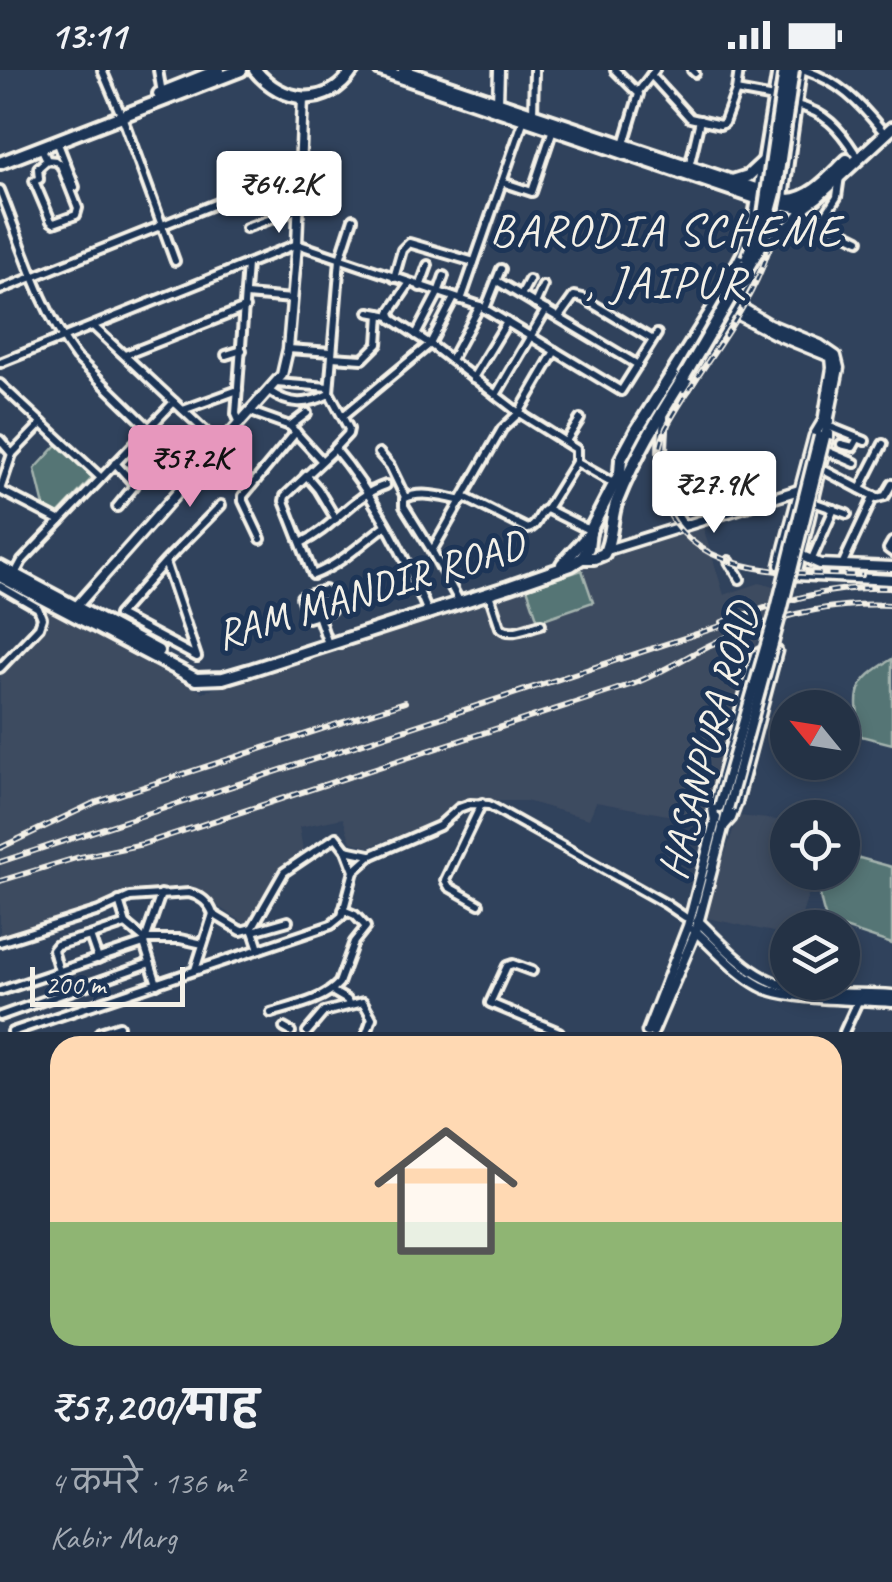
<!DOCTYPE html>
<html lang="hi">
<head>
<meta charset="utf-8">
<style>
	:root { --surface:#243245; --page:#2c3a4c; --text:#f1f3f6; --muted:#a3aab3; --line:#414d5e; --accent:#e797bd }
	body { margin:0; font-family:Caveat,"Playpen Sans Deva",sans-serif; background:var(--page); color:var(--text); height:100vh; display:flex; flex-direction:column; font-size:38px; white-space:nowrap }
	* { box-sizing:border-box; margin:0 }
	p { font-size:32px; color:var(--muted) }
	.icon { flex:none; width:55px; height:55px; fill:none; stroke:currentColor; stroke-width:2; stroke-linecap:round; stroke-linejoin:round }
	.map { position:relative; height:962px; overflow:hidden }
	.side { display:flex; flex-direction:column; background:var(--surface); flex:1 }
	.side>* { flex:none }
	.needle { width:65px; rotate:300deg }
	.tools { position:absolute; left:770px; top:620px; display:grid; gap:20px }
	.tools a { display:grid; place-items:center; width:90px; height:90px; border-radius:50%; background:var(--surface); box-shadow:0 5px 15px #0003,0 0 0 2px var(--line); font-size:50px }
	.scale { position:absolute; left:30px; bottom:25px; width:155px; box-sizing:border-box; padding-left:10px; border:5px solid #f4f1e8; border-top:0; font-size:28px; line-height:35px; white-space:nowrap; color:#f4f1e8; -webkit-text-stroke:8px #1d3557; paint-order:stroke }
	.price { position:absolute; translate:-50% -85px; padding:0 22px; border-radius:10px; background:#fff; color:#222; font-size:32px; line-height:65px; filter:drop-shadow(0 2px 5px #0008) }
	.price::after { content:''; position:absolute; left:50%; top:60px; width:30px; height:22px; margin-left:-15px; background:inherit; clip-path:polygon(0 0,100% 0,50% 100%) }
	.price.on { background:var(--accent); color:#111 }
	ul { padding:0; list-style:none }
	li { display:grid; align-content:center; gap:20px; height:530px; padding:0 50px }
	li+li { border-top:2px solid var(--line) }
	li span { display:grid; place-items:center; height:310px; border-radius:30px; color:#555 }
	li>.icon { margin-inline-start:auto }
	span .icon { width:180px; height:180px; fill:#fffc; stroke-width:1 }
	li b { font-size:42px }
	.status { display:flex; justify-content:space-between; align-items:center; height:70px; padding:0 50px; background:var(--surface); direction:ltr }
	.status svg { height:28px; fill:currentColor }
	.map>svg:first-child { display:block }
</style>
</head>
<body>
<div class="status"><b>13:11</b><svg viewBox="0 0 49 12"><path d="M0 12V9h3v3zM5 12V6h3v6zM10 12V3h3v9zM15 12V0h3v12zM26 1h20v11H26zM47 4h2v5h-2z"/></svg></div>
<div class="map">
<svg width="892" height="962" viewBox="0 0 892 962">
	<rect width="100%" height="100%" fill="#30425c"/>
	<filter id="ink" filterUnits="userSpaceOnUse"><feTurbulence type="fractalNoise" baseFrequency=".01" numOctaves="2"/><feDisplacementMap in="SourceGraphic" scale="20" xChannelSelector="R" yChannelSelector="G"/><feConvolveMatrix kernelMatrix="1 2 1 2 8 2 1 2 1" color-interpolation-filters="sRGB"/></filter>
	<g filter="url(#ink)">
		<g fill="#3e4b60">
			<path d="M703 457 724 525 760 513 792 523 785 551 761 560 706 752 596 732 589 749 526 731H498L476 728 452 737 436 751 369 777 351 772 343 748 299 757 303 780 277 799 248 855 182 815 127 824 0 868V600L32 569 48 538 203 622Z"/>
			<path d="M738 746 787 751 788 802 815 803 798 857 788 858 787 865 703 847Z"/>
		</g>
		<g fill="#547575" stroke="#a4b3ae" stroke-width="2.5">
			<path d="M58 374 93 407 58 444 44 436 35 399Z"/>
			<path d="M582 500 593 532 538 551 527 518Z"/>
			<path d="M892 589V674L861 666C854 622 852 613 892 589Z"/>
			<path d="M856 787 892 797V874L827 852C821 833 815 820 827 803L842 802 843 791Z"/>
		</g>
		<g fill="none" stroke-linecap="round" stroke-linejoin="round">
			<g stroke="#f4f1e8" stroke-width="14">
				<g id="street">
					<path d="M102 0 119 40"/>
					<path d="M158 0 162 23"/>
					<path d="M615 0 639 24 624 74"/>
					<path d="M692 0 695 3"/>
					<path d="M805 0C839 12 859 32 881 59"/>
					<path d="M651 5 690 48 720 55 724 53 736 21 739 0"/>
					<path d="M736 21 774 28"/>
					<path d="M638 22 655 0"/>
					<path d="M796 35C825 42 839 58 855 83"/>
					<path d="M533 44 534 0"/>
					<path d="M122 46 175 191"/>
					<path d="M57 71 75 117"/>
					<path d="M41 77 47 90 38 98 39 109 34 111 51 151 54 153 76 145 78 138 61 95 56 91 47 90"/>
					<path d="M689 97 700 50"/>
					<path d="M502 112 532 122 553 59"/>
					<path d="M0 120C22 175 40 239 76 287L195 403"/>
					<path d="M802 142 859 170"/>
					<path d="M821 152 837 127 840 106"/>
					<path d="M246 158 299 139"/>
					<path d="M394 208 402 180 409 173 474 192"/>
					<path d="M497 211 638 295"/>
					<path d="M409 214 390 242 392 249 430 274 519 343 576 379V392L547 439"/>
					<path d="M420 217 428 195"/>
					<path d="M0 220 300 100"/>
					<path d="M246 225 292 229"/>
					<path d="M521 225 529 210"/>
					<path d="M461 230 524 49"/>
					<path d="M535 234 543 216"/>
					<path d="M485 239 501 199"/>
					<path d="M369 242 390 246"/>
					<path d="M559 247 574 226 583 228 653 270"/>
					<path d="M94 257 220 375"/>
					<path d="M416 265 438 223 444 206"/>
					<path d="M288 279 332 282"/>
					<path d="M125 285 245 238"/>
					<path d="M226 285 242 280"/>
					<path d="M332 287 363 289 378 274 380 244"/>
					<path d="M451 290 480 236"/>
					<path d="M0 293 297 174 480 236 621 321 657 264"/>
					<path d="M473 308 507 252"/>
					<path d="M276 313 329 317"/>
					<path d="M0 314 101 408"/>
					<path d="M269 321C290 336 307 335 329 324"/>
					<path d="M496 325 546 240"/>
					<path d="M183 340 238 320"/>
					<path d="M251 342 290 356 321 390"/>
					<path d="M343 346 430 274 454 228"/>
					<path d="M664 349C660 388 660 423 684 455"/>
					<path d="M240 353 236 344 247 194"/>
					<path d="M290 356 307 343"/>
					<path d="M828 356 865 371"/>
					<path d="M0 370 12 384 0 420"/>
					<path d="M566 371 580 349"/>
					<path d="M841 374 853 377 858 368"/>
					<path d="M334 379 348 364 349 359 329 322 340 189 353 149"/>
					<path d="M827 381 855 393"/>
					<path d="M379 383 390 396 405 427"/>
					<path d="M12 384 42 353"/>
					<path d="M212 386 234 408"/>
					<path d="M576 392 613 413"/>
					<path d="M115 393 135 415 117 437"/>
					<path d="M822 399 877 428 885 426 892 414"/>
					<path d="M306 405 318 419 336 449"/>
					<path d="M860 419 883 374"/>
					<path d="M0 420 60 451"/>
					<path d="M464 427 528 459C539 456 538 442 547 439L589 460"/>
					<path d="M813 432 847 444"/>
					<path d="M385 456C361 474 341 494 313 505L284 431 285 426 335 379C373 424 405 485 427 540"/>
					<path d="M261 469 243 431V426L296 362"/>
					<path d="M892 472 888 479 892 482"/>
					<path d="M301 473C335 457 350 427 386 415"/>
					<path d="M432 481 404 436V429C419 420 445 427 462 431"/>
					<path d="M729 491 740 509"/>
					<path d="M811 491 834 439"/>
					<path d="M165 492 197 587 118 545 165 492 221 435"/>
					<path d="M842 495 874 426"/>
					<path d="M15 504 22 491 174 332"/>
					<path d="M0 516 38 538 42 548 39 557 0 598"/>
					<path d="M489 524 500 557C510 567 528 557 541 554"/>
					<path d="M458 529 432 481 502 359 519 343 555 281"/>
					<path d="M318 545 331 540 325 520 301 527 308 548 318 545 327 571"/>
					<path d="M346 780 370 785"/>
					<path d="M479 834 449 817 445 810 482 733"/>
					<path d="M213 844 241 861 252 858"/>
					<path d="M126 854 144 869"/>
					<path d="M253 861 288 851"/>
					<path d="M90 866 126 854 119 831"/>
					<path d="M145 869H180L203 874"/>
					<path d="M0 872 99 841 130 827 189 823C201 826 209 832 213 844L195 900"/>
					<path d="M144 873 157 914"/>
					<path d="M259 879 252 858 284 802 336 767 346 780 354 801"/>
					<path d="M59 901 53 880 57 875 90 866 98 889"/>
					<path d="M532 901 513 894 507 896 490 933 559 962"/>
					<path d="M0 921 144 873 161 824"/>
					<path d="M335 923 347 930 349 935"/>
					<path d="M271 943C293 936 323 931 339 913L354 872 366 857 355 845 343 840"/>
					<path d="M0 946 150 893"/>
					<path d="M284 958 291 962"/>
					<path d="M12 962 331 855 342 846 354 801 372 785 439 756 459 738 470 734 489 735 666 834 685 847"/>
					<path d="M100 962 119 956"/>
					<path d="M307 962 324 942 363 932 372 948 367 962"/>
					<path d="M844 962 859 929"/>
				</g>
			</g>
			<g stroke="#f4f1e8" stroke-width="15">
				<g id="secondary">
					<path d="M498 32 499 0"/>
					<path d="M732 232 769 254 820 275 836 286 839 298 825 367"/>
					<path d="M727 239 777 265 831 287 832 298 823 352"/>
					<path d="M829 351H823L814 366 785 475 780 495 782 499 796 505 892 510"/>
					<path d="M607 480 799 420"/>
					<path d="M800 485 820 494 892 497"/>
					<path d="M796 505 829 364"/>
					<path d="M75 538 282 305 288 279 297 174 303 28"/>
					<path d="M715 751 713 739 756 585 768 578 777 581 737 732 731 748 723 757"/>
					<path d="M698 851C717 869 742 897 765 908 802 928 851 922 892 925"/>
					<path d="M694 860C715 878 735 903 760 916 787 931 859 929 892 932"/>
					<path d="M647 962 688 856 716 748"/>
					<path d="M653 962 696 861 728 739"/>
				</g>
			</g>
			<g stroke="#f4f1e8" stroke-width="18">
				<g id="primary">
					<path d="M255 0C283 34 327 39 353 0"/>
					<path d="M380 0 759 129 796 136H805L817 127 892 58"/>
					<path d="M404 1 788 130C812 129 830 106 847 90"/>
					<path d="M159 24 219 0"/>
					<path d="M0 93 241 0"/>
					<path d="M732 111 748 106 763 92"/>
					<path d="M782 128 800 0"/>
					<path d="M769 169C784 164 799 150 805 136"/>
					<path d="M684 317C720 258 759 200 780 134"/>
					<path d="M582 488 588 478 590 461 620 403 621 389 636 361 716 234 744 182 754 153 779 0"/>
					<path d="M562 494 590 463"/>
					<path d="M0 497 158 581"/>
					<path d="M0 506 196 609 223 608 250 600 508 517 571 495 582 488H594L604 484C613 467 610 448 617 431 635 386 659 347 684 307"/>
				</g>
			</g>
			<use href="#street" stroke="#1d3557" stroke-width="6"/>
			<use href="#secondary" stroke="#1d3557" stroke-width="8"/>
			<use href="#primary" stroke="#1d3557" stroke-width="10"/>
			<g stroke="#f4f1e8" stroke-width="6">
				<g id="rail">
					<path d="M798 0C789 62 785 141 762 198 739 255 695 304 666 358 657 382 655 408 664 433 694 509 794 502 862 505"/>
					<path d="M722 552C782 532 827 515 892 518"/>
					<path d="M0 778 94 733 405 632"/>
					<path d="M0 792 736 551"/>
					<path d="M0 811 76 788 143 774 633 614C661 603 684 588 710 575 767 548 830 531 892 535"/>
				</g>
			</g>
			<use href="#rail" stroke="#1d3557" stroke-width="2.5" stroke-dasharray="8" stroke-linecap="butt"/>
			<g stroke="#f4f1e8" stroke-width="15" stroke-linecap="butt">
				<g id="secondary-bridge">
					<path d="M719 737 774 547 819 366"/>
					<path d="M728 739 782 541 825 367"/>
				</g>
			</g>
			<g stroke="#f4f1e8" stroke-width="18" stroke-linecap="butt">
				<g id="primary-bridge">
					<path d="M747 188 764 144 785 0"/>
					<path d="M684 307 761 175 775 123 793 0"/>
				</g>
			</g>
			<use href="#secondary-bridge" stroke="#1d3557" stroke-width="8"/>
			<use href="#primary-bridge" stroke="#1d3557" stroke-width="10"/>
		</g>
	</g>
	<g text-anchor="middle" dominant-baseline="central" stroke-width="10" stroke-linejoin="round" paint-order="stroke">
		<g font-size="42" fill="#f4f1e8" stroke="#1d3557">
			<text transform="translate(370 520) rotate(-17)">RAM MANDIR ROAD</text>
			<text transform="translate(708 671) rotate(-75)">HASANPURA ROAD</text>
		</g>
		<g font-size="45" letter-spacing="2.5" fill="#f4f1e8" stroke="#1d3557">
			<text x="666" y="160">BARODIA SCHEME<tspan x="666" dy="52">, JAIPUR</tspan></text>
		</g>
	</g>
</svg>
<div class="tools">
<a><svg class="needle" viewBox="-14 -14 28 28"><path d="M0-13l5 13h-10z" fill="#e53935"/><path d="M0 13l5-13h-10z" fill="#a3aab3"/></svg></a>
<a><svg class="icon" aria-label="locate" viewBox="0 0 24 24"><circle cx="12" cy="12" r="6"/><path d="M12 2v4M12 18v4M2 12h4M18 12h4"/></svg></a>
<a><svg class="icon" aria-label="layers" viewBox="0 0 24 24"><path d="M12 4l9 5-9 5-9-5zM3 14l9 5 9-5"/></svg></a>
</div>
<div class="scale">200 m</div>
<b class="price" style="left:279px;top:166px">₹64.2K</b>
<b class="price on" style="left:190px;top:440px">₹57.2K</b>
<b class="price" style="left:714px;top:466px">₹27.9K</b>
</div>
<section class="side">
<ul>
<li><span style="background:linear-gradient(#ffd9b3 60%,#8fb573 0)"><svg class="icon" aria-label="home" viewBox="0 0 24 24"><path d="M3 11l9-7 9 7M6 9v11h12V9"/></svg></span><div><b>₹57,200/माह</b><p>4 कमरे · 136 m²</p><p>Kabir Marg</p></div></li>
</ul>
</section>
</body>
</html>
